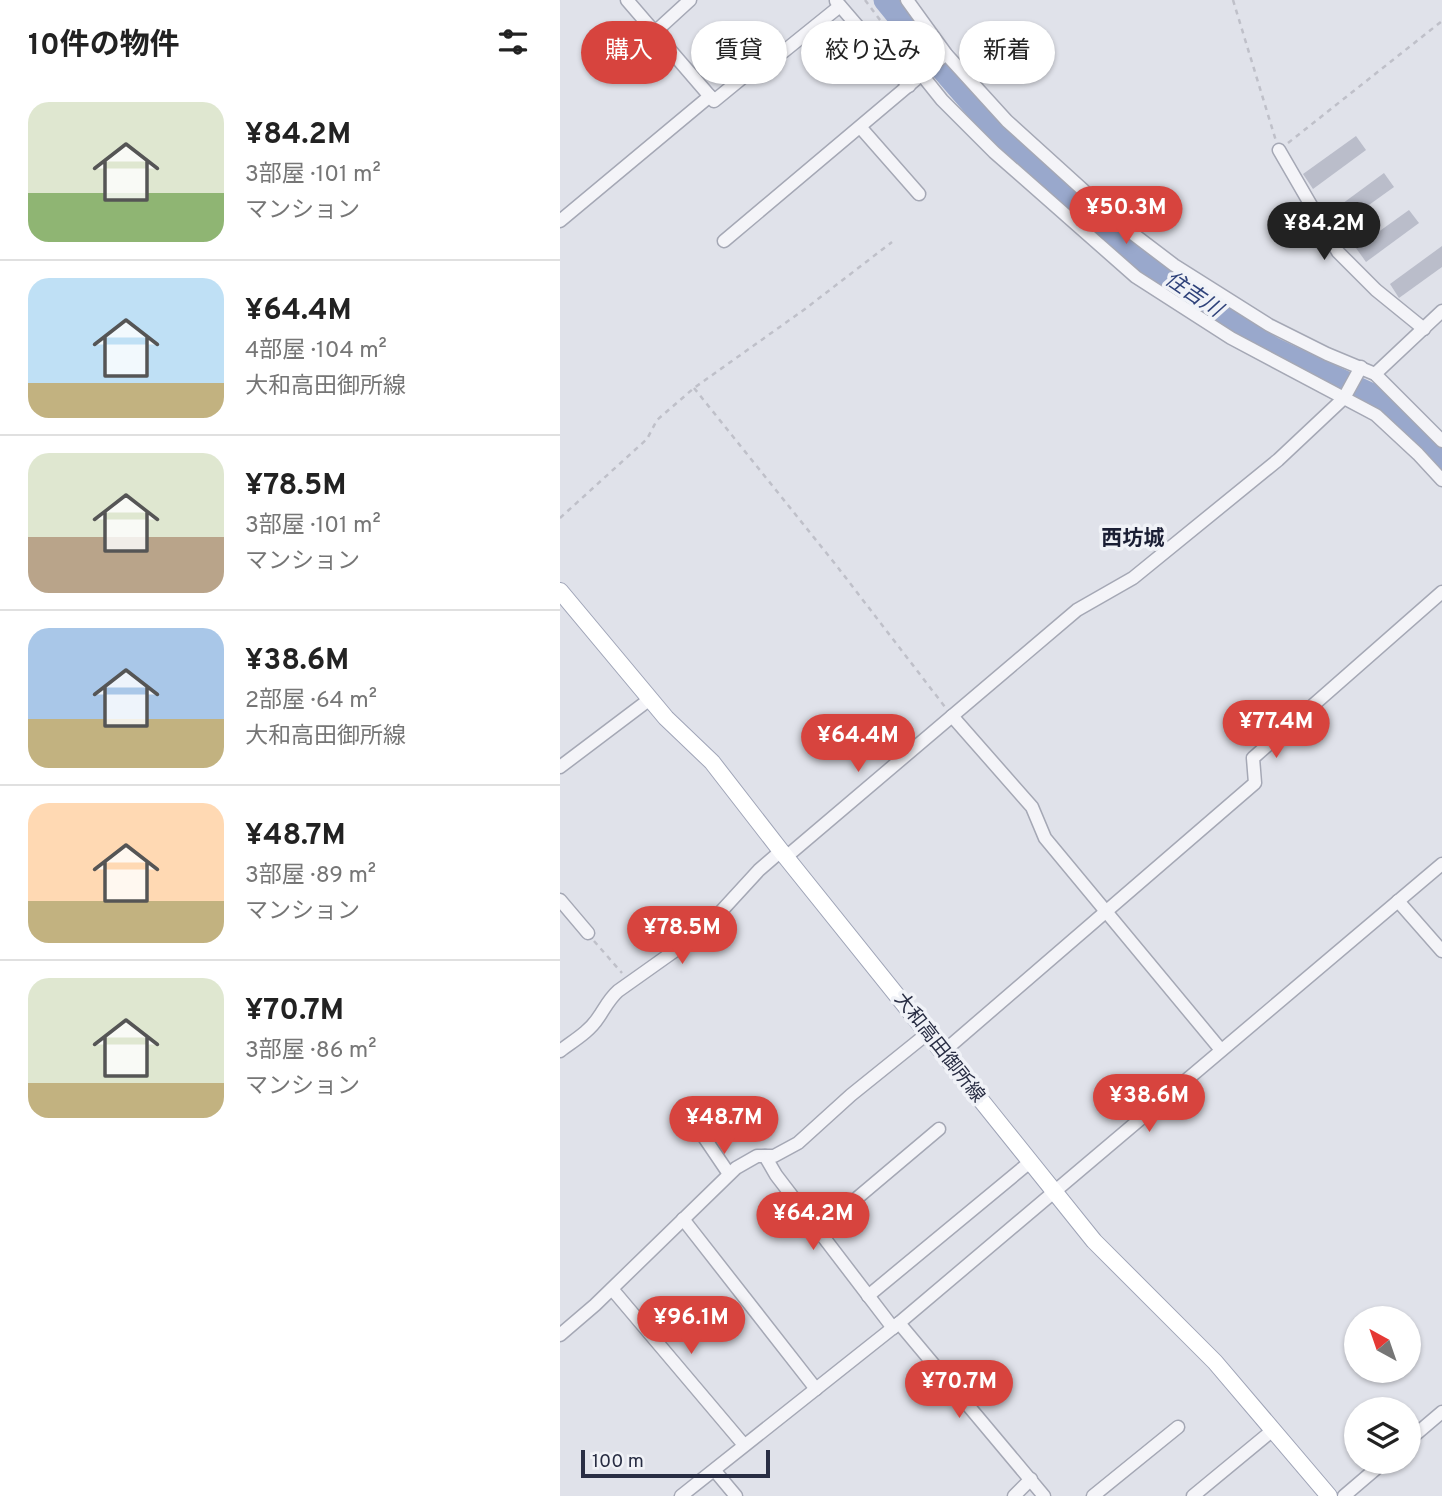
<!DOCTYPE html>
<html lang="ja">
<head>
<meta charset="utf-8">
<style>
	:root { --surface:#fff; --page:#f6f6f6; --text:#222; --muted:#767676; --line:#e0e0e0; --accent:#d7443e }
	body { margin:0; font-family:Overpass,"Noto Sans JP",sans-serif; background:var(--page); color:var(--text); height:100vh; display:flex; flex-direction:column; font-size:26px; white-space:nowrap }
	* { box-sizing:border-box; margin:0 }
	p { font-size:23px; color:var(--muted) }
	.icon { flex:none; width:38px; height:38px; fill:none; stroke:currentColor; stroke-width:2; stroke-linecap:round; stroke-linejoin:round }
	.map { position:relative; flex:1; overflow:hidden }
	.sheet { display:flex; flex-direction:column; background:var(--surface); width:560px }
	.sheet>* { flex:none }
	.guide { position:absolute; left:21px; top:21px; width:665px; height:63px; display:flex; gap:14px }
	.needle { width:46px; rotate:320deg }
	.buttons { position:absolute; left:784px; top:1306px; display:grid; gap:14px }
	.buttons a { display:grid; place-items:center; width:77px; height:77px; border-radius:50%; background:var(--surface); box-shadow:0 2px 5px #0004; font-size:35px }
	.scale { position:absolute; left:21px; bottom:18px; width:189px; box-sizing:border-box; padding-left:7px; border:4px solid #282d43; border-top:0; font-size:19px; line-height:24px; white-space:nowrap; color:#282d43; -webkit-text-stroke:5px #f0f2f7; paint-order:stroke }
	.price { position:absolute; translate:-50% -60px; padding:0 16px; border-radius:24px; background:var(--accent); color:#fff; font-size:23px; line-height:46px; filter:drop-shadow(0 2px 4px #0008) }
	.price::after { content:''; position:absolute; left:50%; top:42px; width:21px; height:16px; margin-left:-10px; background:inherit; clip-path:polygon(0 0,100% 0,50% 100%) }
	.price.on { background:#222; color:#fff }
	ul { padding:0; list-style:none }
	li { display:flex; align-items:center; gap:21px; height:175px; padding:0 28px }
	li+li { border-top:2px solid var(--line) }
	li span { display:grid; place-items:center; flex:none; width:196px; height:140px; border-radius:21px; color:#555 }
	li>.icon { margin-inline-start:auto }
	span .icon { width:84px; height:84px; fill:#fffc; stroke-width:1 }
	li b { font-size:30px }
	h2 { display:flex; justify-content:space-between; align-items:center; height:84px; padding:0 28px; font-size:30px }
	.chip { padding:0 24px; border-radius:32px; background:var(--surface); box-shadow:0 2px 5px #0004; font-size:24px; line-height:63px }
	.chip.on { background:var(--accent); color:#fff }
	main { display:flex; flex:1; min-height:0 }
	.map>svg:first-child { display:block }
</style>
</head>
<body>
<main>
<section class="sheet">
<h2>10件の物件<svg class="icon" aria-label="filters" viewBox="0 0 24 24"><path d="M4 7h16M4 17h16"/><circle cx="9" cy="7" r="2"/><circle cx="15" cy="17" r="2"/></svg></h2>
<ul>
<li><span style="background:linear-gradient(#dfe7d0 65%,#8fb573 0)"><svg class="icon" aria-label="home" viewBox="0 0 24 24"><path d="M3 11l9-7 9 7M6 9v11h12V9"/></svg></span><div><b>¥84.2M</b><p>3部屋 · 101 m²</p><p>マンション</p></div></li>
<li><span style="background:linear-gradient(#bfe0f5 75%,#c2b280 0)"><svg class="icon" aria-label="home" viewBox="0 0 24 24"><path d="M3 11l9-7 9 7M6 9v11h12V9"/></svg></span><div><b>¥64.4M</b><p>4部屋 · 104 m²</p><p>大和高田御所線</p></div></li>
<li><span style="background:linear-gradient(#dfe7d0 60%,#b9a48a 0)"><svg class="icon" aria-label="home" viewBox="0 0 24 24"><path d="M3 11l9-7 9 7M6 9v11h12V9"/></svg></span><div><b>¥78.5M</b><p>3部屋 · 101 m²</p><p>マンション</p></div></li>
<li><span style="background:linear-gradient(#a9c7e8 65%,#c2b280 0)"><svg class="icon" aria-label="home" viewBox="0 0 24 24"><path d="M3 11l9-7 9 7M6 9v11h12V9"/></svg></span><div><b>¥38.6M</b><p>2部屋 · 64 m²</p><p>大和高田御所線</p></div></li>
<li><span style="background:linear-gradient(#ffd9b3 70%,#c2b280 0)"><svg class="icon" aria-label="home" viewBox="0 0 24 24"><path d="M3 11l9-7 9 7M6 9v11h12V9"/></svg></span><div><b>¥48.7M</b><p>3部屋 · 89 m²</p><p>マンション</p></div></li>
<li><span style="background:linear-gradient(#dfe7d0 75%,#c2b280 0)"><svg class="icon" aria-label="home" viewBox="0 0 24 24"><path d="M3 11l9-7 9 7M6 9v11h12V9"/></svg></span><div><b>¥70.7M</b><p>3部屋 · 86 m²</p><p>マンション</p></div></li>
</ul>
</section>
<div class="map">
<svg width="882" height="1496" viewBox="0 0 882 1496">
	<rect width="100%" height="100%" fill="#e0e2ea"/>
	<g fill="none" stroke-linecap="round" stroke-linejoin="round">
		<path stroke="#99a8cc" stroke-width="23" d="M325 0 369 54 442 138 570 252 634 299 714 349 814 396 882 462"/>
	</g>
	<g fill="#babdca">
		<path d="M796 136 806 150 753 189 743 174Z"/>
		<path d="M824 173 834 187 781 225 771 212Z"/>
		<path d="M849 210 859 223 806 262 796 248Z"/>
		<path d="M882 246V267L839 298 830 284Z"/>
	</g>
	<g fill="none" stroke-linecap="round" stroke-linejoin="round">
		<g stroke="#a5a8b5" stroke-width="15">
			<g id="minor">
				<path d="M67 0 154 101 210 55 223 52 280 6"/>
				<path d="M347 0 386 54 447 121 564 227 614 265 709 325 767 354 815 374 882 441"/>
				<path d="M276 1 349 86"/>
				<path d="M95 32 130 0"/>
				<path d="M362 75 382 100 434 152 576 277 671 338 816 415 858 454 882 480"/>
				<path d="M301 128 359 194"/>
				<path d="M719 150 778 252 816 290 864 329"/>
				<path d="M0 221 150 96"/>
				<path d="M164 241 386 54"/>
				<path d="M815 374 882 311"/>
				<path d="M392 716 472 807 485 838 661 1050"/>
				<path d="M0 767 90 699"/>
				<path d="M226 857 517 610 573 578 718 460 784 398 801 367"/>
				<path d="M0 900 28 933"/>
				<path d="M838 901 882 951"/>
				<path d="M0 1051C13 1041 29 1032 38 1018 45 1008 49 999 58 991L144 930 199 870 221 851"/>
				<path d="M383 1052 695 783 693 758 882 592"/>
				<path d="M123 1106 169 1174"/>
				<path d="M205 1156 216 1175 333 1328"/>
				<path d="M123 1219 256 1389"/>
				<path d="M258 1231 379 1129"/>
				<path d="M52 1289 184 1445"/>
				<path d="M308 1296 470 1162"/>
				<path d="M339 1323 484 1496"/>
				<path d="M0 1335 35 1305 176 1168 197 1156H214L238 1143 291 1095 368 1033"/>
				<path d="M849 1440 882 1412"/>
				<path d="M155 1471 176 1496"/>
				<path d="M121 1496 339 1323 882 864"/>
				<path d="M454 1496 471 1479"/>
				<path d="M533 1496 618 1427"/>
				<path d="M633 1496 713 1430"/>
				<path d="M784 1496 825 1461"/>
			</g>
		</g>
		<g stroke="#9fa4b7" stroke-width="18">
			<path id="major" d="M0 591 106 718 152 762 221 851 534 1241 655 1362 769 1496"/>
		</g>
		<g stroke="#bfc0c9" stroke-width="2.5" stroke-dasharray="5 5" stroke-linecap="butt">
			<path d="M305 0 354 65"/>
			<path d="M673 0 716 141"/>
			<path d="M728 143 882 21"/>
			<path d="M134 388 276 565 385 707"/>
			<path d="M0 518 87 439 97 420 134 388 245 309 332 242"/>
			<path d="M34 941 62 973"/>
		</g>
		<use href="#minor" stroke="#f4f4f8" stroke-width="12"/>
		<use href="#major" stroke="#fff" stroke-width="16"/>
	</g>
	<g text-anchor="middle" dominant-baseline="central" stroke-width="7" stroke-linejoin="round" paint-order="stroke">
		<g font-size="19" fill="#282d43" stroke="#f0f2f7">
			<text transform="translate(379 1048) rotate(52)">大和高田御所線</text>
		</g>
		<g font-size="21" font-style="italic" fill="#2f427a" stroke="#f0f2f7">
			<text transform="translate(633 295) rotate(34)">住吉川</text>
		</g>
		<g font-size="21" font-weight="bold" fill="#1a1e34" stroke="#f0f2f7">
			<text x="573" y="539">西坊城</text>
		</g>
	</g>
</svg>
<div class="buttons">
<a><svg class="needle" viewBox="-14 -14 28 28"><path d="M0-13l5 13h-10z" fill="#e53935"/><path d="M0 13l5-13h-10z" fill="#767676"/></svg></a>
<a><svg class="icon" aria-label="layers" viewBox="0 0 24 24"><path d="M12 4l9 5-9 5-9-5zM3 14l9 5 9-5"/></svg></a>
</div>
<div class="scale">100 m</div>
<b class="price" style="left:566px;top:246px">¥50.3M</b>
<b class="price on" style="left:764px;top:262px">¥84.2M</b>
<b class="price" style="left:716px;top:760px">¥77.4M</b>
<b class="price" style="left:298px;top:774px">¥64.4M</b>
<b class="price" style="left:122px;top:966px">¥78.5M</b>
<b class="price" style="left:589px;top:1134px">¥38.6M</b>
<b class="price" style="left:164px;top:1156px">¥48.7M</b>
<b class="price" style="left:253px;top:1252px">¥64.2M</b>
<b class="price" style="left:131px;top:1356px">¥96.1M</b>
<b class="price" style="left:399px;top:1420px">¥70.7M</b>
<div class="guide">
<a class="chip on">購入</a>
<a class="chip">賃貸</a>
<a class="chip">絞り込み</a>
<a class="chip">新着</a>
</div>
</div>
</main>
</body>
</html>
